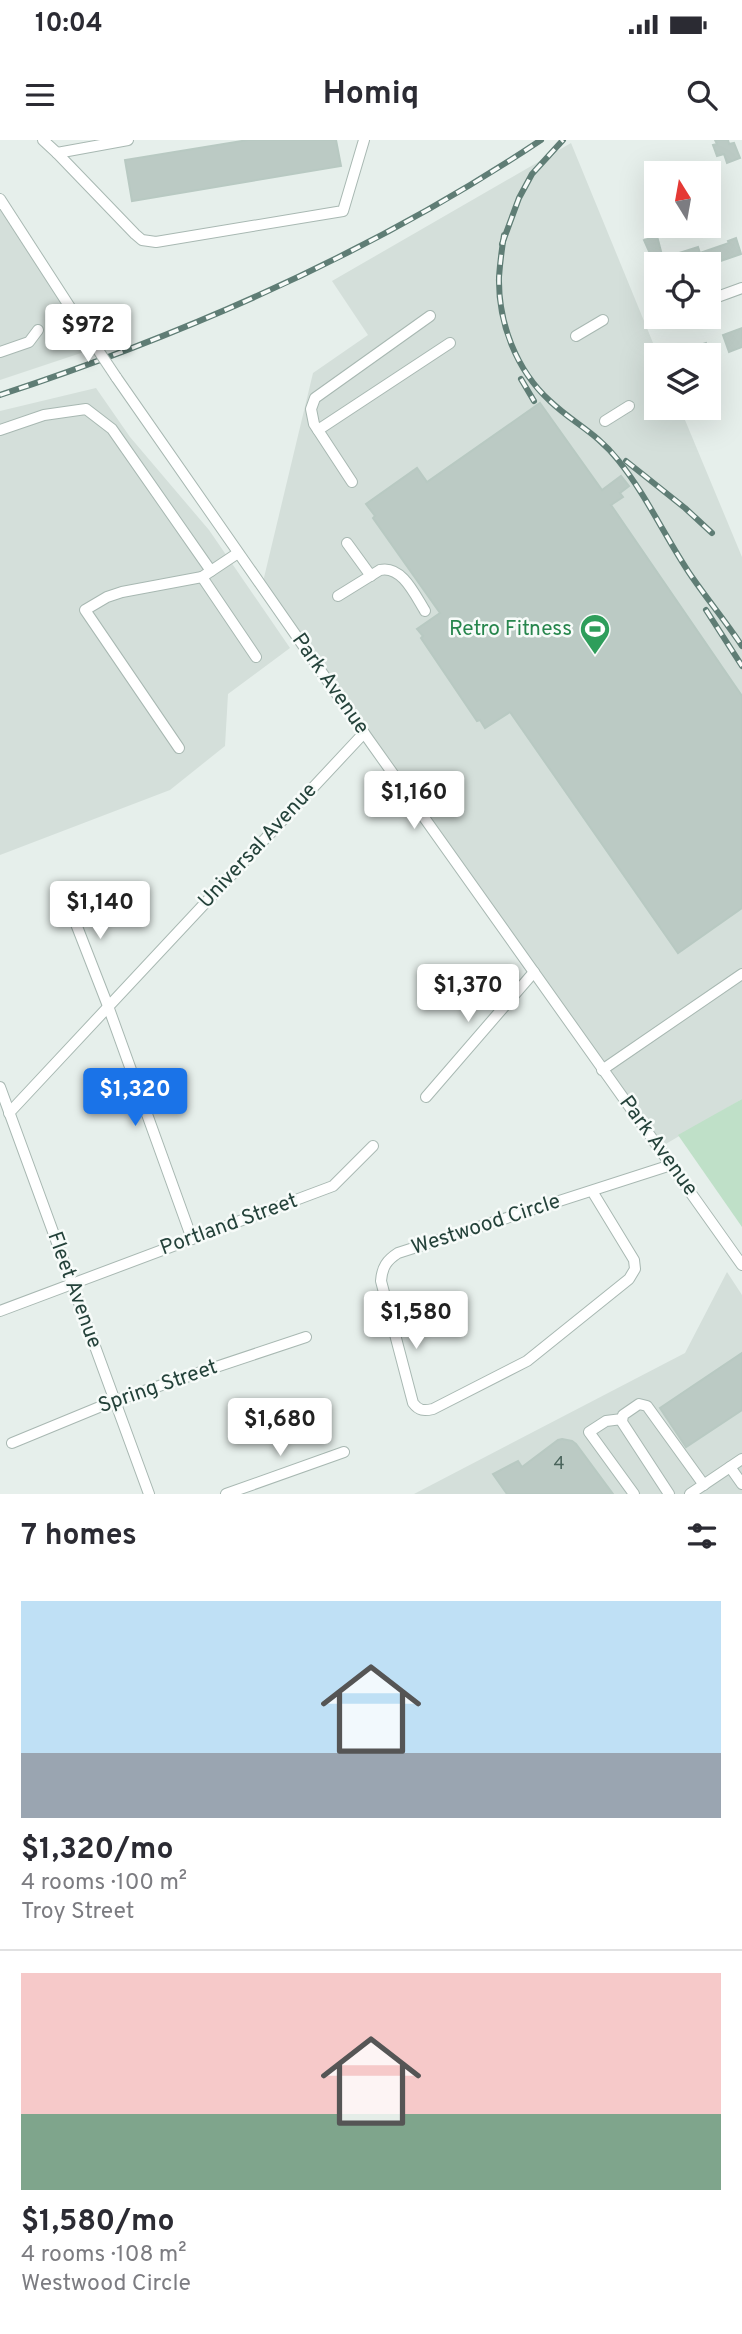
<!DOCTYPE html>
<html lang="en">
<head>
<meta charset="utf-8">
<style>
	:root { --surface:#fff; --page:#f7f7f7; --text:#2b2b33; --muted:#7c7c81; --line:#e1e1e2; --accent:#1a73e8 }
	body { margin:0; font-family:Overpass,sans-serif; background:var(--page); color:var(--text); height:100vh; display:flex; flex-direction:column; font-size:26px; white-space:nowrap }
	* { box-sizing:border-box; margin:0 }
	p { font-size:23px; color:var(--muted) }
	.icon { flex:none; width:38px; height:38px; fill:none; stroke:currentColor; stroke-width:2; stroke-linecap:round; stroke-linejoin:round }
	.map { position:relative; height:1354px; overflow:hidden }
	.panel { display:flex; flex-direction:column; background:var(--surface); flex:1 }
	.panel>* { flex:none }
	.needle { width:46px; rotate:349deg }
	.tools { position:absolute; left:644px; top:21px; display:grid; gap:14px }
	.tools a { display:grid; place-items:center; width:77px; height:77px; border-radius:0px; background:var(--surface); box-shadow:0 7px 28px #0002; font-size:35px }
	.price { position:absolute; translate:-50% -60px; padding:0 16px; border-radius:7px; background:#fff; color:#222; font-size:23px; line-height:46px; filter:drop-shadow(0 2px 4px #0008) }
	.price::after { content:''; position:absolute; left:50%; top:42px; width:21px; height:16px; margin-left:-10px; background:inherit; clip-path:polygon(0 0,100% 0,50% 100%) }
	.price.on { background:var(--accent); color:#fff }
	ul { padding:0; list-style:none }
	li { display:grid; align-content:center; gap:14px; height:371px; padding:0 21px }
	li+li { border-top:2px solid var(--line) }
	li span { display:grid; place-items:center; height:217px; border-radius:0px; color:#555 }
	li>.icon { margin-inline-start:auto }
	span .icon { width:126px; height:126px; fill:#fffc; stroke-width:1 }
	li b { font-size:30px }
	h2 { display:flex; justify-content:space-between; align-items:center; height:84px; padding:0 21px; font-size:30px }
	.status { display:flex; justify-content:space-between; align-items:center; height:49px; padding:0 35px; background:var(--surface); direction:ltr }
	.status svg { height:19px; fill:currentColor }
	header { display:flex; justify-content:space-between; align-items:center; height:91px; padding:0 21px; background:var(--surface); font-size:32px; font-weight:700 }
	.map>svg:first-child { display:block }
</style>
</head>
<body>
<div class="status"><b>10:04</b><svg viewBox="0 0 49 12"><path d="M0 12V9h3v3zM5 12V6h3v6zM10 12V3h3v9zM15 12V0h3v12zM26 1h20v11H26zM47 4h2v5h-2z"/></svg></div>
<header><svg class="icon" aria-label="menu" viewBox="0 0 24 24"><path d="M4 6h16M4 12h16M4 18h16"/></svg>Homiq<svg class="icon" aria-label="search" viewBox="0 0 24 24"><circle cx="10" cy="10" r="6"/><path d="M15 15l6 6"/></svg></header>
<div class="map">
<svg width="742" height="1354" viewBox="0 0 742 1354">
	<rect width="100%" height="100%" fill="#e6efeb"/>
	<g fill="#d4dfda">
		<path d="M571 3 658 215H656V268H680L742 417V959L659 1008 262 446 313 233 368 195 332 141Z"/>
		<path d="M0 59 96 208 0 240Z"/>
		<path d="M96 248 130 297 209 390 290 508 228 554 225 606 170 650 0 715V271Z"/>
		<path d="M727 1132 742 1155V1354H414L685 1213Z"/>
	</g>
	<path fill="#bfe0c8" d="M742 959V1087L678 995Z"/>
	<g fill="#bbcac4" stroke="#b8c9c2" stroke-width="2">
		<path d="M248 0H336L341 26 132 61 125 20Z"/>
		<path d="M715 0H728L729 4 734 3 740 18 727 23 724 14 717 16 713 5 717 4Z"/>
		<path d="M657 96 662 115 652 118 644 100Z"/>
		<path d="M736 98 741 114 712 124H673L670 116 698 107 700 113 729 103 728 101Z"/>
		<path d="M742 188V207L729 212 723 195Z"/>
		<path d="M706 203 711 215H674L673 214Z"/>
		<path d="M540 263 602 350 621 336 629 346 620 353 623 357 611 365 742 556V768L678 813 510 572 485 588 480 580 477 581 421 498 423 496 417 489 440 473 373 378 375 376 366 364 417 328 427 342Z"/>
		<path d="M742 1213V1270L686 1307 660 1268Z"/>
		<path d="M562 1299 572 1301 576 1304 613 1354H507L493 1334 518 1321 522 1327 558 1300Z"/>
	</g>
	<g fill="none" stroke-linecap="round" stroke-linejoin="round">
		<g stroke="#a8b8b2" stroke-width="12">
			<g id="minor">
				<path d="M43 0 57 13 128 0"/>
				<path d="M57 13 135 94 142 100 156 102 343 71 364 0"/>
				<path d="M0 59 86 192"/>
				<path d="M709 160 742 148"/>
				<path d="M576 196 603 180"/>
				<path d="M0 212 29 202 38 190"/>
				<path d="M116 237 364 593 742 1125"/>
				<path d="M605 281 629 266"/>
				<path d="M0 290 44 275 86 269 112 289 211 431"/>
				<path d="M318 290 450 203"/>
				<path d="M352 342 314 284 311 269 315 258 430 176"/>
				<path d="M347 403 371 436"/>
				<path d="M238 413 202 437 256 517"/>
				<path d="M338 456 380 430C402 425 415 455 425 471"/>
				<path d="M179 608 85 470 107 457 122 452 202 437"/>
				<path d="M62 748 108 866 192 1099"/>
				<path d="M602 930 742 834"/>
				<path d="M0 947 149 1354"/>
				<path d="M426 957 534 832"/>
				<path d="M9 973 364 593"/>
				<path d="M592 1051 634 1120 635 1129 629 1139 527 1221 433 1269C424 1271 419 1271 413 1263L381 1141C382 1127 387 1120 398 1113L671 1025"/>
				<path d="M0 1171 333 1046 373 1006"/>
				<path d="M622 1279 606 1281 589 1292 634 1354"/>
				<path d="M12 1303 114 1261 306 1197"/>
				<path d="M730 1327 742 1344"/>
				<path d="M226 1354 344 1312"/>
				<path d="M669 1354 622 1282 623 1275 639 1264 647 1266 704 1345"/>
				<path d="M690 1354 742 1319"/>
			</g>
		</g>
		<use href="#minor" stroke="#fff" stroke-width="10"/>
		<g stroke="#5f7d75" stroke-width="6">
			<g id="rail">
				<path d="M504 95C502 108 500 123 499 137 498 182 516 230 550 261 573 283 597 293 618 320 647 356 666 399 692 437 708 460 726 482 742 506"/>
				<path d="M502 104 519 58 532 34 563 0"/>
				<path d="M521 239 534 261"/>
				<path d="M0 255C189 193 375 111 541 0"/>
				<path d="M626 321 685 368 712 393"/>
				<path d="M706 470 742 526"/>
			</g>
		</g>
		<use href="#rail" stroke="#f7fbf9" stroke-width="3.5" stroke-dasharray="10" stroke-linecap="butt"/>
		<g stroke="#a8b8b2" stroke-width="12" stroke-linecap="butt">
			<path id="minor-bridge" d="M86 192 116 237"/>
		</g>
		<use href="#minor-bridge" stroke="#fff" stroke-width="10"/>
	</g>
	<defs>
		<g id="stadium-pin" transform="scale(1.575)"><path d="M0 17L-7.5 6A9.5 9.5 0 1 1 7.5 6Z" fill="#2e9e5b" stroke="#f7fbf9"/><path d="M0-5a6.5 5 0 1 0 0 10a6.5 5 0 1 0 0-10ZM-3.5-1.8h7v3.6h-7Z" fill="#fff"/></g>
	</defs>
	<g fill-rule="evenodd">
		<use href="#stadium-pin" x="595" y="489"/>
	</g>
	<g text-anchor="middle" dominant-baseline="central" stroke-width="5" stroke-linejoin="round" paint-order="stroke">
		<g font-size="18" fill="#4a645c">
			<text x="559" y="1324">4</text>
		</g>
		<g font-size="21" fill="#27864d" stroke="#f7fbf9" text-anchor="end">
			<text x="572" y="489">Retro Fitness</text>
		</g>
		<g font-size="21" fill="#24423a" stroke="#f7fbf9">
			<text transform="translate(330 544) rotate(55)">Park Avenue</text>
			<text transform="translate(258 706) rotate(-47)">Universal Avenue</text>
			<text transform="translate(658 1006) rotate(54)">Park Avenue</text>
			<text transform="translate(229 1085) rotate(-20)">Portland Street</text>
			<text transform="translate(486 1085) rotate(-18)">Westwood Circle</text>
			<text transform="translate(74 1150) rotate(70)">Fleet Avenue</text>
			<text transform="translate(158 1247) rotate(-19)">Spring Street</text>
		</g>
	</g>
</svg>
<div class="tools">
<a><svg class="needle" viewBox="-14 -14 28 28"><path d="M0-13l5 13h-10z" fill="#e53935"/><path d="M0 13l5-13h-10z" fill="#7c7c81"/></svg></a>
<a><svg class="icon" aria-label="locate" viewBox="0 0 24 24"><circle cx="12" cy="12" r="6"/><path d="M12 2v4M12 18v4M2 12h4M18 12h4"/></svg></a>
<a><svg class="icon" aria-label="layers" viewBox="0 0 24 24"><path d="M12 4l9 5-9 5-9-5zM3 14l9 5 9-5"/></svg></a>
</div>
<b class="price" style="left:88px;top:224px">$972</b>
<b class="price" style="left:414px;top:691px">$1,160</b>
<b class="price" style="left:100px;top:801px">$1,140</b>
<b class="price" style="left:468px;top:884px">$1,370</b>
<b class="price on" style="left:135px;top:988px">$1,320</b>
<b class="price" style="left:416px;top:1211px">$1,580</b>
<b class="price" style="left:280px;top:1318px">$1,680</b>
</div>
<section class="panel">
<h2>7 homes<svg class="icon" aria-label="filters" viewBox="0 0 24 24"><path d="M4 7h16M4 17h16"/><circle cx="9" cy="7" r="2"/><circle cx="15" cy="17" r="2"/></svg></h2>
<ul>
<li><span style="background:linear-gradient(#bfe0f5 70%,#9aa5b1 0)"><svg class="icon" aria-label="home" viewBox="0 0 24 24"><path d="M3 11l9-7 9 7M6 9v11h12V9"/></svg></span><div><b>$1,320/mo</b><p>4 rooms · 100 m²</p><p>Troy Street</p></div></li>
<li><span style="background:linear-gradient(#f6c9c9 65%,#7fa58c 0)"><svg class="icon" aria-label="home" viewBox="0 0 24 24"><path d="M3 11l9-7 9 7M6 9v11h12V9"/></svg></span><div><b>$1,580/mo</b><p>4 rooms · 108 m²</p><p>Westwood Circle</p></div></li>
</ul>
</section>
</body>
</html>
